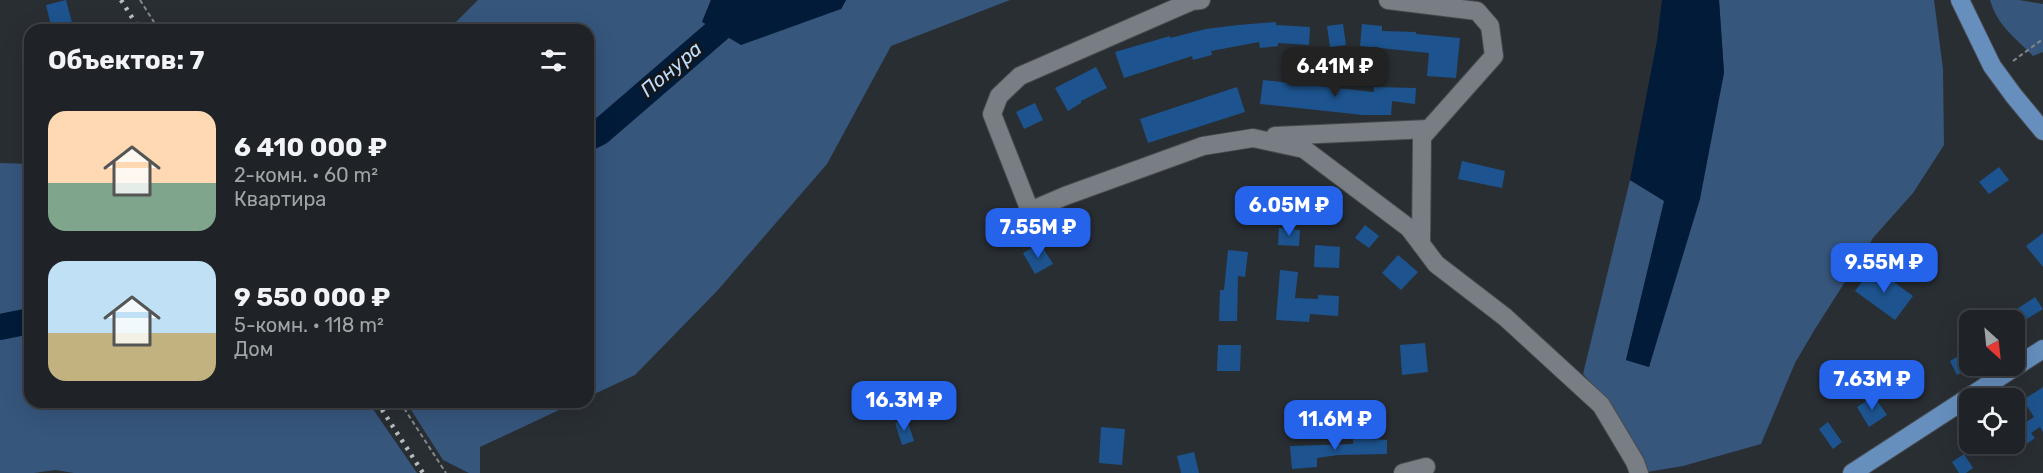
<!DOCTYPE html>
<html lang="ru">
<head>
<meta charset="utf-8">
<style>
	:root { --surface:#1f2226; --page:#2c2f32; --text:#f1f3f6; --muted:#a1a4a7; --line:#3c3f43; --accent:#2563eb }
	body { margin:0; font-family:Rubik,sans-serif; background:var(--page); color:var(--text); height:100vh; display:flex; flex-direction:column; font-size:22px; white-space:nowrap }
	* { box-sizing:border-box; margin:0 }
	p { font-size:20px; color:var(--muted) }
	.icon { flex:none; width:33px; height:33px; fill:none; stroke:currentColor; stroke-width:2; stroke-linecap:round; stroke-linejoin:round }
	.map { position:relative; flex:1; overflow:hidden }
	.sheet { position:absolute; left:24px; top:24px; width:570px; height:384px; display:flex; flex-direction:column; background:var(--surface); border-radius:18px; box-shadow:0 6px 24px #0002,0 0 0 2px var(--line) }
	.sheet>* { flex:none }
	.needle { width:39px; rotate:153deg }
	.tools { position:absolute; left:1959px; top:310px; display:grid; gap:12px }
	.tools a { display:grid; place-items:center; width:66px; height:66px; border-radius:12px; background:var(--surface); box-shadow:0 6px 24px #0002,0 0 0 2px var(--line); font-size:30px }
	.price { position:absolute; translate:-50% -51px; padding:0 14px; border-radius:12px; background:var(--accent); color:#fff; font-size:20px; line-height:39px; filter:drop-shadow(0 2px 3px #0008) }
	.price::after { content:''; position:absolute; left:50%; top:36px; width:18px; height:14px; margin-left:-9px; background:inherit; clip-path:polygon(0 0,100% 0,50% 100%) }
	.price.active { background:#222; color:#fff }
	ul { padding:0; list-style:none }
	li { display:flex; align-items:center; gap:18px; height:150px; padding:0 24px }
	li span { display:grid; place-items:center; flex:none; width:168px; height:120px; border-radius:18px; color:#555 }
	li>.icon { margin-inline-start:auto }
	span .icon { width:72px; height:72px; fill:#fffc; stroke-width:1 }
	li b { font-size:26px }
	h2 { display:flex; justify-content:space-between; align-items:center; height:72px; padding:0 24px; font-size:26px }
	.map>svg:first-child { display:block }
</style>
</head>
<body>
<div class="map">
<svg width="2043" height="473" viewBox="0 0 2043 473">
	<rect width="100%" height="100%" fill="#292e33"/>
	<g fill="#36567c">
		<path d="M478 0H711L702 22 841 9 846 0H1010L891 46 827 164 717 291 635 375 588 397V30H448Z"/>
		<path d="M1719 0H1934L1943 69 1944 145 1913 193 1873 238 1815 329 1795 363 1761 444 1683 466 1647 472 1605 398 1583 374 1630 180 1665 201 1626 360 1649 367 1724 73Z"/>
		<path d="M1990 0H2019L2043 4V52L2033 56C2015 37 1998 27 1990 0Z"/>
		<path d="M0 163 30 164V402H368L417 473H74L55 470 34 473H0Z"/>
		<path d="M406 402H576L480 447V473H469L443 460Z"/>
	</g>
	<g fill="#011b39">
		<path d="M711 0H846L841 9 741 45 702 22Z"/>
		<path d="M1662 0H1719L1724 73 1700 199 1649 367 1626 360 1664 201 1630 180 1657 41Z"/>
	</g>
	<g fill="none" stroke-linecap="round" stroke-linejoin="round">
		<g stroke="#011b39" stroke-width="26">
			<path d="M588 138 600 132 753 0"/>
			<path d="M0 327 30 321"/>
		</g>
	</g>
	<g fill="#1d548f">
		<path d="M66 0 74 30H52L46 5Z"/>
		<path d="M1276 22V25L1310 27 1309 45 1278 43V46L1260 48 1259 42 1211 51 1212 55 1193 60 1192 56 1124 78 1115 52 1170 36V38L1206 29 1238 25Z"/>
		<path d="M1343 24 1346 45 1330 47 1327 26Z"/>
		<path d="M1362 24 1382 26V31L1416 32V34L1460 38 1456 78 1427 76 1429 53 1360 46Z"/>
		<path d="M1096 67 1107 88 1081 101V103L1068 111 1055 88Z"/>
		<path d="M1263 80 1374 92V87L1416 88 1415 104 1392 101 1391 115H1363L1260 104Z"/>
		<path d="M1237 87 1245 112 1148 143 1140 119Z"/>
		<path d="M1035 103 1043 120 1024 129 1016 112Z"/>
		<path d="M1462 161 1505 171 1502 188 1458 179Z"/>
		<path d="M1999 167 2009 180 1989 194 1979 182Z"/>
		<path d="M1365 225 1379 236 1369 248 1355 238Z"/>
		<path d="M1279 228 1300 230 1299 246 1278 245Z"/>
		<path d="M2043 233V267L2026 246Z"/>
		<path d="M1040 243 1053 264 1035 274 1023 253Z"/>
		<path d="M1315 245 1340 247 1339 268 1314 267Z"/>
		<path d="M1228 250 1248 252 1245 277 1238 276 1237 321H1219L1220 290H1224Z"/>
		<path d="M1398 255 1418 272 1401 290 1382 273Z"/>
		<path d="M1873 267 1913 296 1895 320 1855 291Z"/>
		<path d="M1280 270 1298 272 1295 298 1318 299V295L1339 296 1338 316 1310 314 1309 322 1276 320Z"/>
		<path d="M2035 297 2043 309 2014 327V311Z"/>
		<path d="M1425 343 1428 372 1402 375 1400 345Z"/>
		<path d="M1218 345H1241L1240 371H1217Z"/>
		<path d="M1962 354 1969 368 1957 375 1950 361Z"/>
		<path d="M2043 387V432L2040 427 2031 433 2035 438 2025 445 2015 429 2034 417 2023 400Z"/>
		<path d="M1874 396 1887 415 1869 427 1857 407Z"/>
		<path d="M907 419 914 441 902 445 895 423Z"/>
		<path d="M1828 422 1842 442 1833 449 1819 429Z"/>
		<path d="M1101 427 1125 429 1122 465 1099 463Z"/>
		<path d="M1353 438 1387 440V454L1338 455 1317 458V467L1292 469 1290 446 1353 444Z"/>
		<path d="M1194 452 1199 473H1181L1177 456Z"/>
		<path d="M1964 454 1973 468 1966 473H1959L1952 462Z"/>
	</g>
	<g fill="none" stroke-linecap="round" stroke-linejoin="round">
		<g stroke="#474a4f" stroke-width="20">
			<g id="minor">
				<path d="M1201 0 1192 1 1020 76 999 96 992 114 1030 211 1065 196 1203 146 1253 138 1304 149 1409 228 1436 264 1505 317 1601 405 1635 462 1639 473"/>
				<path d="M1388 0 1477 11 1490 26 1494 56 1422 137 1421 244"/>
				<path d="M1275 136 1429 129"/>
				<path d="M1403 473 1426 467"/>
			</g>
		</g>
		<g stroke="#474a4f" stroke-width="20">
			<g id="major">
				<path d="M1960 0 1992 66 2014 96 2043 131"/>
				<path d="M1852 473 2043 349"/>
			</g>
		</g>
		<g stroke="#83878b" stroke-width="2" stroke-dasharray="4.5 3" stroke-linecap="butt">
			<path d="M140 0 159 30"/>
			<path d="M2013 61 2043 39"/>
			<path d="M400 402 446 473"/>
		</g>
		<use href="#minor" stroke="#797e84" stroke-width="18"/>
		<use href="#major" stroke="#668fbe" stroke-width="18"/>
		<g stroke="#b9bdc1" stroke-width="4.5" stroke-dasharray="3 6" stroke-linecap="butt">
			<path d="M121 0 140 30"/>
			<path d="M377 402 423 473"/>
		</g>
	</g>
	<g text-anchor="middle" dominant-baseline="central" stroke-width="5" stroke-linejoin="round" paint-order="stroke">
		<g font-size="20" font-style="italic" fill="#bedbfe" stroke="#141618">
			<text transform="translate(671 69) rotate(-40)">Понура</text>
		</g>
	</g>
</svg>
<div class="tools">
<a><svg class="needle" viewBox="-14 -14 28 28"><path d="M0-13l5 13h-10z" fill="#e53935"/><path d="M0 13l5-13h-10z" fill="#a1a4a7"/></svg></a>
<a><svg class="icon" aria-label="locate" viewBox="0 0 24 24"><circle cx="12" cy="12" r="6"/><path d="M12 2v4M12 18v4M2 12h4M18 12h4"/></svg></a>
</div>
<b class="price active" style="left:1335px;top:98px">6.41M ₽</b>
<b class="price" style="left:1289px;top:237px">6.05M ₽</b>
<b class="price" style="left:1038px;top:259px">7.55M ₽</b>
<b class="price" style="left:1884px;top:294px">9.55M ₽</b>
<b class="price" style="left:1872px;top:411px">7.63M ₽</b>
<b class="price" style="left:904px;top:432px">16.3M ₽</b>
<b class="price" style="left:1335px;top:451px">11.6M ₽</b>
<section class="sheet">
<h2>Объектов: 7<svg class="icon" aria-label="filters" viewBox="0 0 24 24"><path d="M4 7h16M4 17h16"/><circle cx="9" cy="7" r="2"/><circle cx="15" cy="17" r="2"/></svg></h2>
<ul>
<li><span style="background:linear-gradient(#ffd9b3 60%,#7fa58c 0)"><svg class="icon" aria-label="home" viewBox="0 0 24 24"><path d="M3 11l9-7 9 7M6 9v11h12V9"/></svg></span><div><b>6 410 000 ₽</b><p>2-комн. · 60 m²</p><p>Квартира</p></div></li>
<li><span style="background:linear-gradient(#bfe0f5 60%,#c2b280 0)"><svg class="icon" aria-label="home" viewBox="0 0 24 24"><path d="M3 11l9-7 9 7M6 9v11h12V9"/></svg></span><div><b>9 550 000 ₽</b><p>5-комн. · 118 m²</p><p>Дом</p></div></li>
</ul>
</section>
</div>
</body>
</html>
